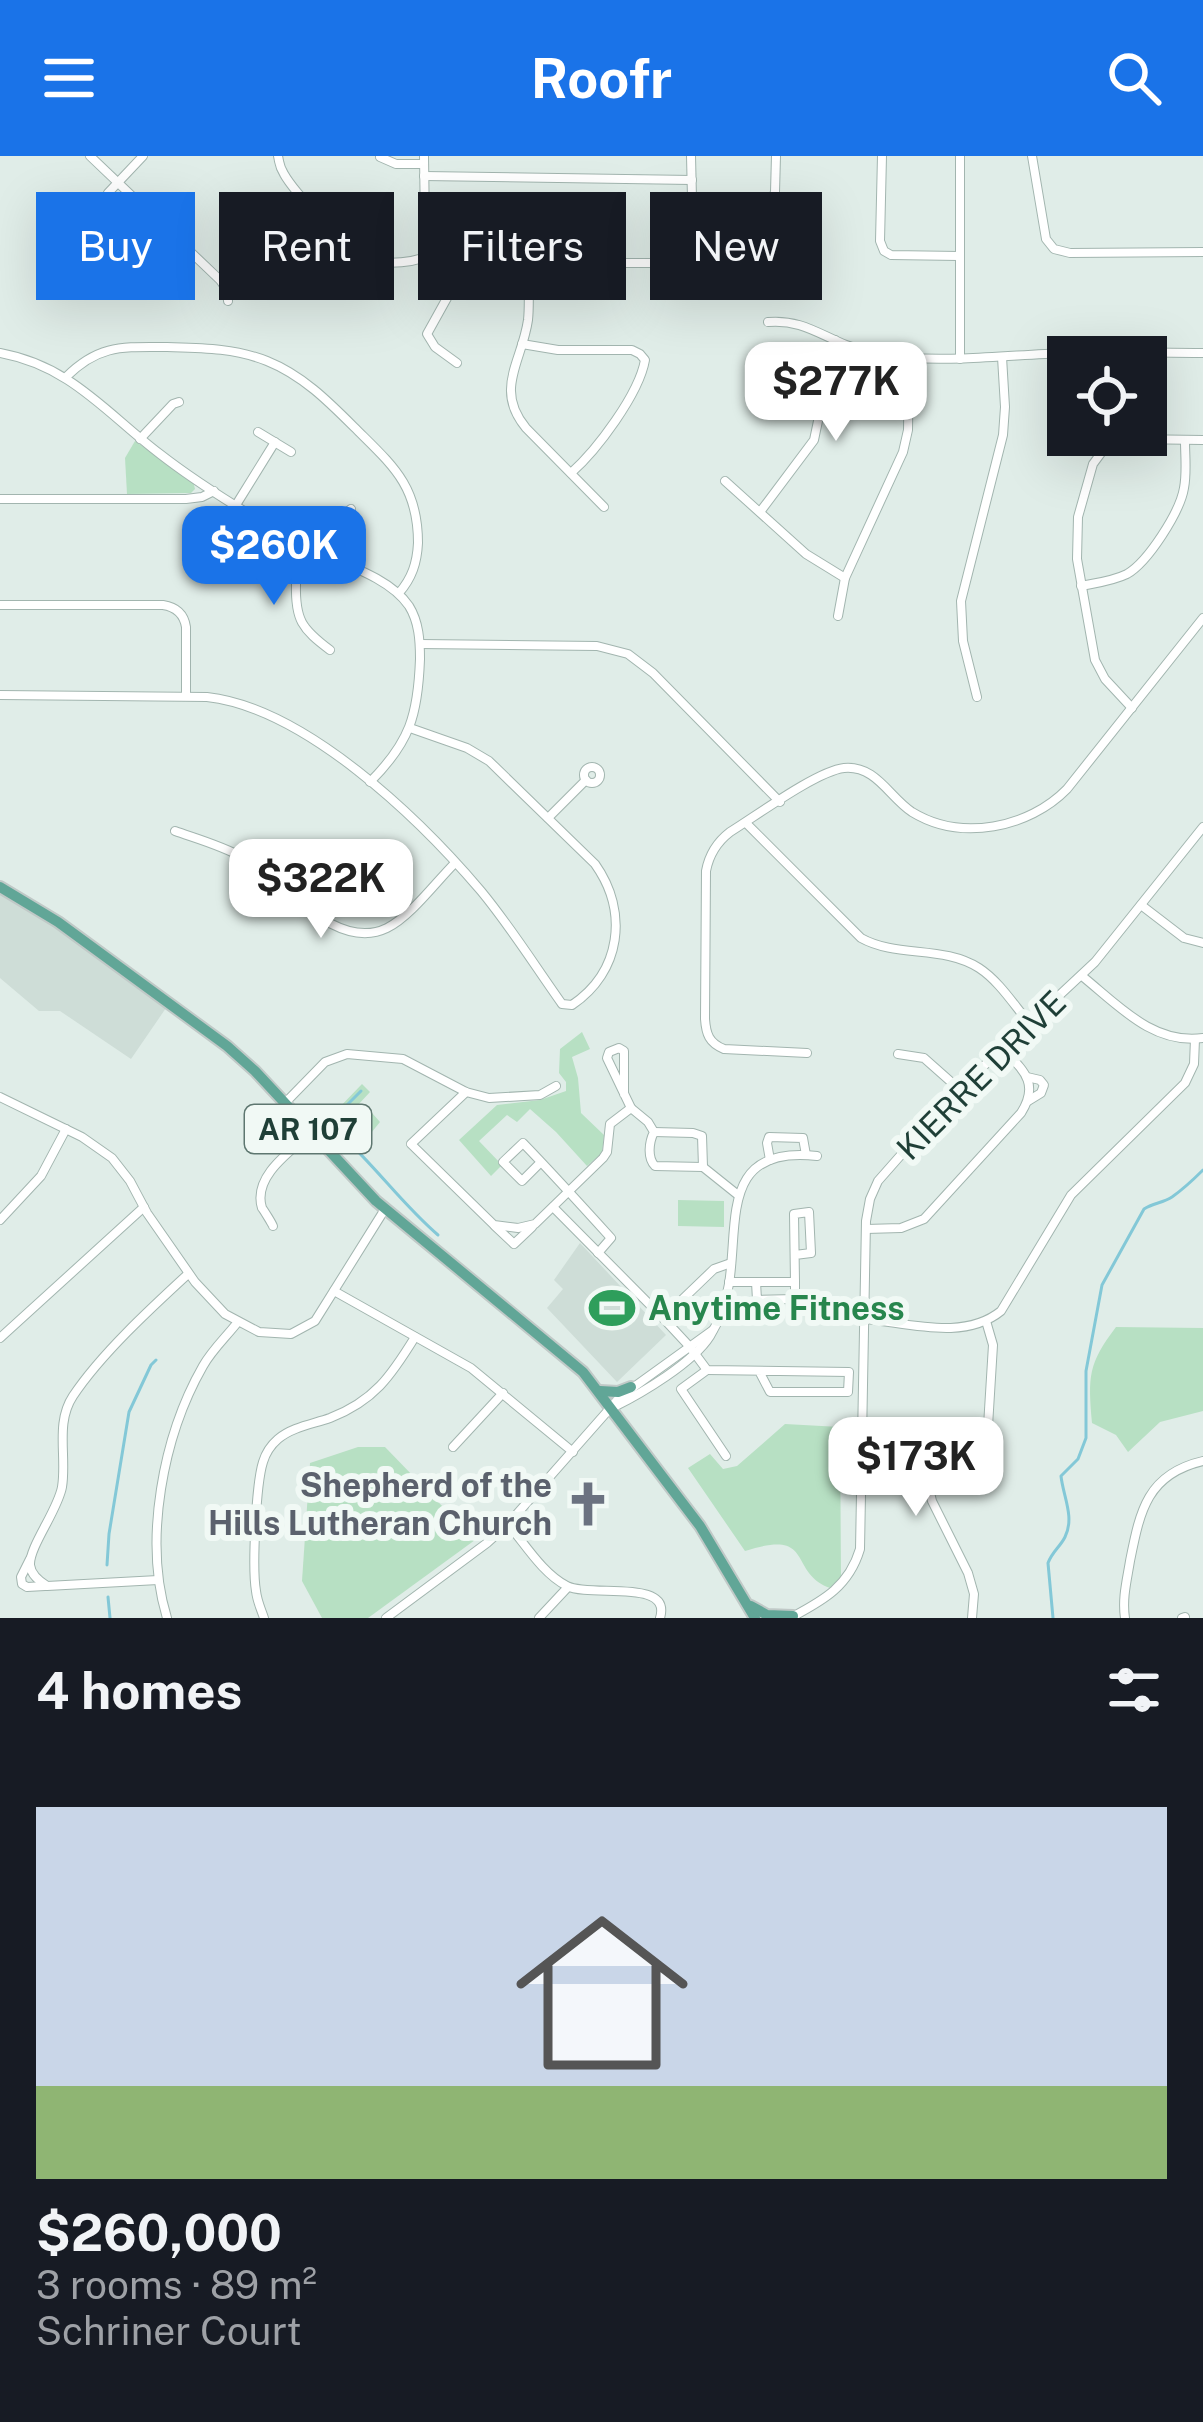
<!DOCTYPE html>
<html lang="en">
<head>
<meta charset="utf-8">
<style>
	:root { --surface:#171b24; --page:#20242c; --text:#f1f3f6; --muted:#9ea1a6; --accent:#1a73e8 }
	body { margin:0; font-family:"Public Sans",sans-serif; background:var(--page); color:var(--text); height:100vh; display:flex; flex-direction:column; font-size:45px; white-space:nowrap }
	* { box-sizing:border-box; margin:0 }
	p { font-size:39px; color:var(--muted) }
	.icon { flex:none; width:66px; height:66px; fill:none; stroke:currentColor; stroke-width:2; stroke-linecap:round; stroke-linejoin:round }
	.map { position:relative; height:1462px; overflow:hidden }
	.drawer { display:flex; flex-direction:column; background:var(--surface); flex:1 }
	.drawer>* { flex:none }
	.hud { position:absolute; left:36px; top:36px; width:1131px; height:108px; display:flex; gap:24px }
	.buttons { position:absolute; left:1047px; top:180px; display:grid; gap:24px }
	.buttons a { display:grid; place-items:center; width:120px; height:120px; border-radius:0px; background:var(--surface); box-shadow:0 12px 48px #0002; font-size:60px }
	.price { position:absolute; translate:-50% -102px; padding:0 27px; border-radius:24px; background:#fff; color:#222; font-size:39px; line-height:78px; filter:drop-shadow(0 3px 6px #0008) }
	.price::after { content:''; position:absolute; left:50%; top:72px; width:36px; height:27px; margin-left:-18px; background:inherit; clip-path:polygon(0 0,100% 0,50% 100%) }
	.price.selected { background:var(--accent); color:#fff }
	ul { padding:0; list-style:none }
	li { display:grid; align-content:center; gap:24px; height:636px; padding:0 36px }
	li span { display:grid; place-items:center; height:372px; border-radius:0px; color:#555 }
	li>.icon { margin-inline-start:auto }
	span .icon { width:216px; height:216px; fill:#fffc; stroke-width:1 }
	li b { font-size:51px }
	h2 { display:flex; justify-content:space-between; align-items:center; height:144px; padding:0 36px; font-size:51px }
	.pill { padding:0 42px; border-radius:0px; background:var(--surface); box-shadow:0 12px 48px #0002; font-size:42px; line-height:108px }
	.pill.selected { background:var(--accent); color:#fff }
	header { display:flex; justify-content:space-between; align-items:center; height:156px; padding:0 36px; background:var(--accent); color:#fff; font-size:54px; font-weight:700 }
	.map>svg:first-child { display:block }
</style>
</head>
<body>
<header><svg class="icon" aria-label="menu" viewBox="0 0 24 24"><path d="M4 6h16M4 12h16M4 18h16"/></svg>Roofr<svg class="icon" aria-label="search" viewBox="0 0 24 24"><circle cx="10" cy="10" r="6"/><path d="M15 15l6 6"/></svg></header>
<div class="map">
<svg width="1203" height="1462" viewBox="0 0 1203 1462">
	<rect width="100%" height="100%" fill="#e0ede8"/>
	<g fill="#ceddd7">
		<path d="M0 731 37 752 166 852 131 903 60 855H39L0 822Z"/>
		<path d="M580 1087 666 1179 617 1226 547 1152 563 1133 554 1124Z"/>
	</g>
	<g fill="#b7e0c3">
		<path d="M135 285 193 325 195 333 191 337 127 338 125 302Z"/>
		<path d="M582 876 590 893 572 901 578 922 581 957 604 979 602 997 587 1010 556 976 530 953 517 966 507 959 479 985 502 1009 491 1020 459 984 497 949 540 944 566 935V926L559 917 560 893Z"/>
		<path d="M362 928 370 936 345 963 356 973 372 957 380 966 358 993 330 968 339 959 336 955Z"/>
		<path d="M678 1044 724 1045V1071L678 1070Z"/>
		<path d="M1116 1171 1203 1172V1255L1160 1266 1128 1296 1116 1279 1092 1267C1088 1220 1088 1208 1116 1171Z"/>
		<path d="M785 1268 840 1271 841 1421 830 1432C787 1416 816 1372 745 1395L688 1312 710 1298 723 1313 737 1310Z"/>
		<path d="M358 1291H385L475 1384 368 1462H322L302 1425 310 1307Z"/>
	</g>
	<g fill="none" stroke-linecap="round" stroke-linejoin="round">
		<g stroke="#83c8d7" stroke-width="3">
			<path d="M326 963 334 962 361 935"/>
			<path d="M322 964C367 997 396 1043 438 1079"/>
			<path d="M107 1409 109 1378 129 1256 151 1209 156 1204"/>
			<path d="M108 1441 110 1462"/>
			<path d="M1053 1462 1048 1407C1052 1396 1060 1391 1065 1381 1075 1361 1063 1340 1061 1320L1078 1303 1086 1282V1215L1102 1129 1144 1053C1153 1047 1163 1047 1172 1041 1182 1034 1194 1023 1203 1014"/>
		</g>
		<g stroke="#a2b5af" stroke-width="10">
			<g id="minor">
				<path d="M90 0 220 124 227 134 228 145"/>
				<path d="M143 0 108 37 103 48V87L108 97 116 104 133 108H173L189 96"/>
				<path d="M278 0C280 9 279 10 284 18 294 36 346 92 364 101 384 111 419 107 438 95"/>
				<path d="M424 0 425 70 438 95 449 103 465 107H656L687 101 750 66 768 52 775 36 776 0"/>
				<path d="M691 0 693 84 697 97"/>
				<path d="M882 0 880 85 884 95 891 99 959 100"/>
				<path d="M960 0V203"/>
				<path d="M1032 0 1046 83 1054 93 1070 97 1203 96"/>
				<path d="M380 1 396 8H424"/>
				<path d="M424 20 692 24"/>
				<path d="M449 103 447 142 427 178 435 191 457 207"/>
				<path d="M528 107C528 126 530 145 528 164 522 206 494 233 526 272L604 351"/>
				<path d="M768 166C799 163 819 178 846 189 866 197 887 201 909 202 961 205 1013 199 1065 197 1111 195 1157 197 1203 197"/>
				<path d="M522 188 558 194H632L640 198 645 204C639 238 597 294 571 317"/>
				<path d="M0 197C71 210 106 257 160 298 201 330 246 357 291 383 326 404 386 416 409 450 419 466 420 485 420 503 418 559 410 586 370 626"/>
				<path d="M66 221C99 188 123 191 167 191 202 192 234 192 267 205 302 219 328 245 354 271 392 309 418 329 418 387 417 407 412 422 399 437"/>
				<path d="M258 276 291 296"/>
				<path d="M140 283 173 248 179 246"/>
				<path d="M725 325 806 398 845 422"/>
				<path d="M0 343H186L202 341 214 335"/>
				<path d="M236 349 275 286"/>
				<path d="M760 356 814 284 835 184"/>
				<path d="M301 389C296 401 297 414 296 428 295 464 302 473 330 494"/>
				<path d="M316 396 337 364 351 353"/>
				<path d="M1081 430C1096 427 1113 425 1127 418 1148 406 1180 356 1184 332 1187 317 1185 300 1185 285"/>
				<path d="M0 449H163C176 451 184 458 186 471V540"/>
				<path d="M838 460 845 422 903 296 908 274 909 202"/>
				<path d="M420 488 597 490 628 498 653 517 780 646"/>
				<path d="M0 539 207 541C305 552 419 662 481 735 510 770 535 810 562 848L572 849C621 816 629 756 595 708L489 605 467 592 410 572"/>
				<path d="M977 541 963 485 961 445 1003 279 1005 251 1002 201"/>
				<path d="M1132 552 1105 523 1095 504 1077 403 1078 361 1093 308 1107 289 1129 283 1203 284"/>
				<circle cx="592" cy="619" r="8"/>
				<path d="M548 662 586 624"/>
				<path d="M746 667 861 782C897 802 943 789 979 812 999 825 1014 849 1030 868"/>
				<path d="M175 675C198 683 223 690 244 702 282 725 336 797 387 772 410 761 436 726 454 708"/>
				<path d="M1141 749 1184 782 1203 787"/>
				<path d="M1082 820C1118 849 1153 889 1203 882"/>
				<path d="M807 897 724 893C709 887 706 878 705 863L706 715C709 699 717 686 730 676 756 660 817 615 844 612 876 609 889 641 912 656 961 686 1029 672 1067 633L1203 462"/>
				<path d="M898 898 924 902 959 933"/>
				<path d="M1027 921 1040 924 1044 929 1041 937 1028 945"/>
				<path d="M466 936 411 988 494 1069 518 1072 535 1068 603 1002 607 996 610 968 631 952 648 966 654 976C649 986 647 1002 655 1010L703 1011 738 1039"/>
				<path d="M624 938V895L619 892 609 896 607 902 631 952"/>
				<path d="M0 941 82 981 112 1002 130 1025 147 1057 195 1126 225 1158 259 1176 291 1178 315 1165 385 1053"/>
				<path d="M285 947 325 906 347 898 403 903 466 936 489 942 540 939 556 930"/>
				<path d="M654 976 693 977 702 980 703 1011"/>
				<path d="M770 1004 767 987 769 981 803 982 806 999"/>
				<path d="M541 1006 522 1025 503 1006 523 987C553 1018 582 1050 611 1082L598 1097"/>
				<path d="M553 1051 663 1162 714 1113 731 1107"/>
				<path d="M0 1064 41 1020 66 973"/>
				<path d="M273 1070C273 1069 263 1053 262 1052 252 1020 292 994 312 976"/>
				<path d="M495 1070 514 1088 532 1071"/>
				<path d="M866 1073 901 1072 924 1063 1021 957C1040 927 1023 914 1003 893"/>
				<path d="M729 1126H795L794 1058 809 1056 811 1097 795 1099"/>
				<path d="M756 1126 757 1144 795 1143V1126"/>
				<path d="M334 1135 471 1212 573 1296"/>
				<path d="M663 1162 690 1191 707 1214 849 1216 848 1236H770L759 1215"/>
				<path d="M865 1163C909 1167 964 1185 1001 1155L1071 1039 1185 927 1194 908 1195 883"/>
				<path d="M986 1165 993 1189 988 1270"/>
				<path d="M0 1182 144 1051"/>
				<path d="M707 1214 681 1233 726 1300"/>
				<path d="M614 1251C642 1237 693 1207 710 1180 720 1164 726 1146 729 1128 739 1065 720 989 817 1000"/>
				<path d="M863 1274 903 1276 913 1283 919 1292 932 1345 968 1417 974 1438 972 1462"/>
				<path d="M453 1291 503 1237"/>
				<path d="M508 1368C525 1388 543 1418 567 1430 591 1442 672 1422 660 1462"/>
				<path d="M30 1403 21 1421 22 1428 27 1431 45 1430"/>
				<path d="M158 1424 47 1430C39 1425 31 1419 30 1409 29 1391 58 1354 62 1331 67 1301 55 1267 73 1240 101 1198 151 1152 188 1118"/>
				<path d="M792 1461C824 1444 849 1430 860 1393L866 1065 870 1043 878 1025 959 933 1095 806 1203 671"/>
				<path d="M167 1462C143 1384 163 1280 203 1210 212 1194 226 1181 237 1167"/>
				<path d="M264 1462C261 1453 257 1445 256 1435 252 1412 256 1328 263 1306 266 1296 271 1289 278 1283 292 1271 313 1268 330 1262 374 1245 391 1220 415 1181"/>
				<path d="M386 1462 487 1387 508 1368 620 1241 713 1174"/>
				<path d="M539 1462 568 1431"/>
				<path d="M1125 1462C1122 1442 1127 1424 1130 1405 1140 1355 1147 1318 1203 1305"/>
				<path d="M1182 1462 1185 1461"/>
			</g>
		</g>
		<g stroke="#c0c9c7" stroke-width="14">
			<g id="major">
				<path d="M0 731 58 766 227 890 255 915 376 1045 583 1216 700 1370 755 1462"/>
				<path d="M600 1235 618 1236 631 1231"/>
				<path d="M751 1450 767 1459 793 1460"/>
			</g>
		</g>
		<use href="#minor" stroke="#fff" stroke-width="8"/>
		<use href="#major" stroke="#61a697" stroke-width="10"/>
	</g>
	<defs>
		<g id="stadium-bare" transform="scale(3.6)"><path d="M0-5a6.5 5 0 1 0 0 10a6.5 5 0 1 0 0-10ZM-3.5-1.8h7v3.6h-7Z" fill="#2e9e5b" stroke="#f1f9f5" stroke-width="2.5" paint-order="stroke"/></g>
		<g id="church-bare" transform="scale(3.6)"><path d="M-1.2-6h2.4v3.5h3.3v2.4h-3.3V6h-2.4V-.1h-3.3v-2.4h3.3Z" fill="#6b7280" stroke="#f1f9f5" stroke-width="2.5" paint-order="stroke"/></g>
	</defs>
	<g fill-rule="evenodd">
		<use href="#stadium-bare" x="612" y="1152"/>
		<use href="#church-bare" x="588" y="1348"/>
	</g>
	<g text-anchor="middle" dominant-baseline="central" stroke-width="12" stroke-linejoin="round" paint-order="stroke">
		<rect fill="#f1f9f5" stroke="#5e7770" stroke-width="3" x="245" y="949" width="126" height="48" rx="9"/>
		<g font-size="30" font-weight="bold" fill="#1f3f37">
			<text x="308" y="973">AR 107</text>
		</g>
		<g font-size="33" fill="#1f3f37" stroke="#f1f9f5">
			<text transform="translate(981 919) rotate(-45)">KIERRE DRIVE</text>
		</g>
		<g font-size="33" font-weight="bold" fill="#27864d" stroke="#f1f9f5" text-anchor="start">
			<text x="648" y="1152">Anytime Fitness</text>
		</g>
		<g font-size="33" font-weight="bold" fill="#5b616d" stroke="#f1f9f5" text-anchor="end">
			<text x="552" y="1329">Shepherd of the<tspan x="552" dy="38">Hills Lutheran Church</tspan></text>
		</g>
	</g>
</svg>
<div class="buttons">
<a><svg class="icon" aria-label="locate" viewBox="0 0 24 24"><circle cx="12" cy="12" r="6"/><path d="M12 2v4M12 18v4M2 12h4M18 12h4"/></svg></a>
</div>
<b class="price" style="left:836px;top:288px">$277K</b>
<b class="price selected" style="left:274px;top:452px">$260K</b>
<b class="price" style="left:321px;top:785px">$322K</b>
<b class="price" style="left:916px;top:1363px">$173K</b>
<div class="hud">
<a class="pill selected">Buy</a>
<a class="pill">Rent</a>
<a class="pill">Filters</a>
<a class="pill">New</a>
</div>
</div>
<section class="drawer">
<h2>4 homes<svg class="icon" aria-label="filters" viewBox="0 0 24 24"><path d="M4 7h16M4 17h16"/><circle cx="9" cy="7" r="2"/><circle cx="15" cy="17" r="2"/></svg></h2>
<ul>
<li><span style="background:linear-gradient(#c9d6e8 75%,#8fb573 0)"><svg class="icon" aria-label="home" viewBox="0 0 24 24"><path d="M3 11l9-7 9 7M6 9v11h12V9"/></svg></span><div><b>$260,000</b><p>3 rooms · 89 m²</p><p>Schriner Court</p></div></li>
</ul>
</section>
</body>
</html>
